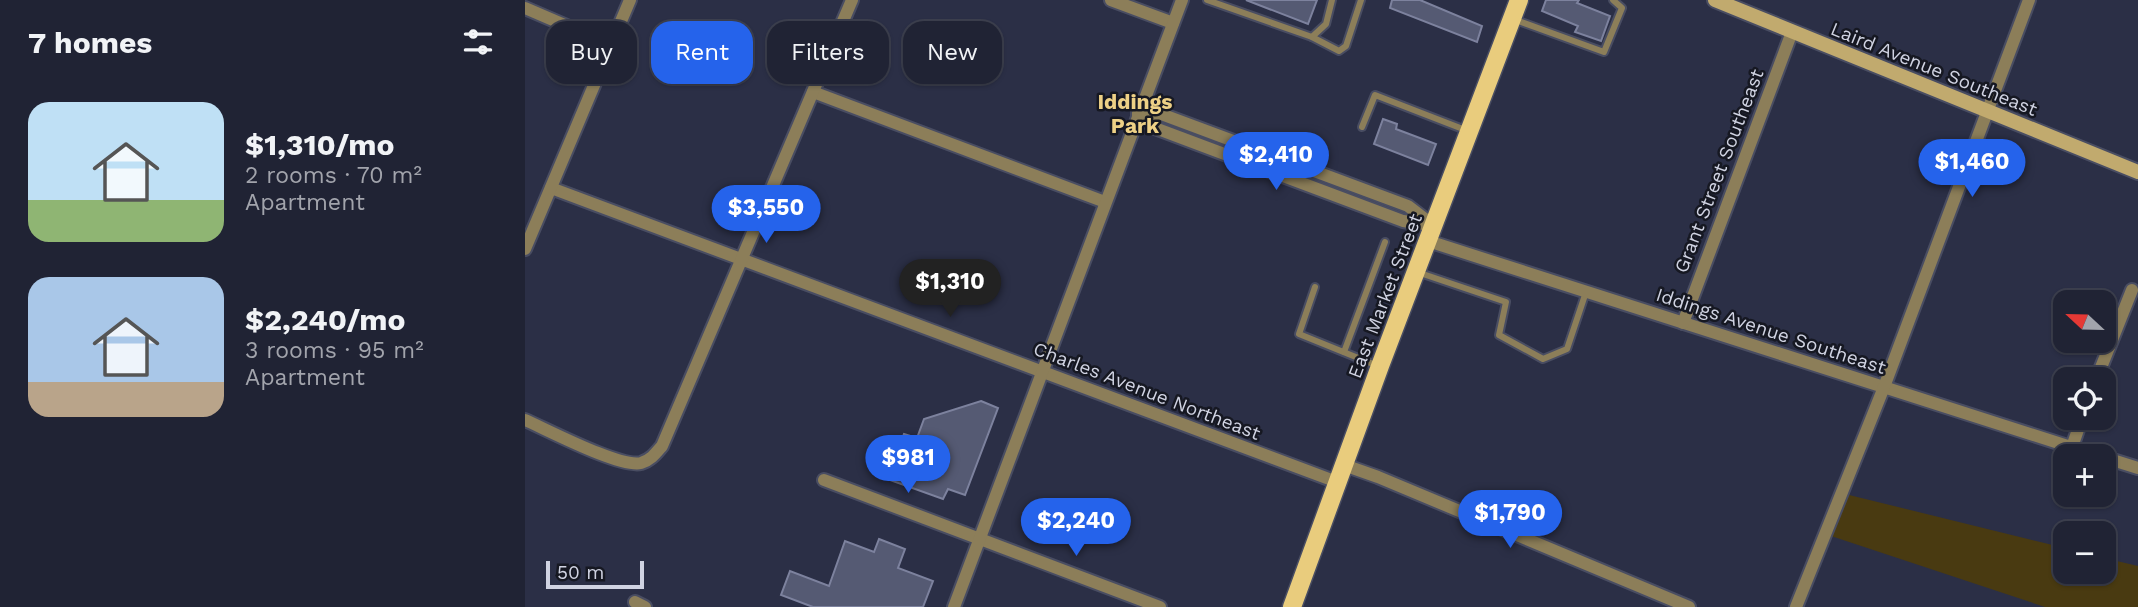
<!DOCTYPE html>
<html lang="en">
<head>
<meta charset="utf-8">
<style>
	:root { --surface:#202334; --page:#282b3c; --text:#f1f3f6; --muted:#a2a4ac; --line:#3d404f; --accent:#2563eb }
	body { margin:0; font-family:"Work Sans",sans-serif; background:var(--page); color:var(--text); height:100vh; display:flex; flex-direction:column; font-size:26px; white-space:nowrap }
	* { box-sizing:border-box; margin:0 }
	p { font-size:23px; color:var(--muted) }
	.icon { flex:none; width:38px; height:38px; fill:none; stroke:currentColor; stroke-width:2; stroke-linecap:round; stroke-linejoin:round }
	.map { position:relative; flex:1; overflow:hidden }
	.side { display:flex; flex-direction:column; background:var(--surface); width:525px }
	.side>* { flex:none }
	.hud { position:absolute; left:21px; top:21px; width:665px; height:63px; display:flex; gap:14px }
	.needle { width:46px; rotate:292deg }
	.tools { position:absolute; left:1528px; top:290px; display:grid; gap:14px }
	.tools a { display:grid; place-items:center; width:63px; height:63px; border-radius:14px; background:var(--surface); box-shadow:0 2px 5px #0004,0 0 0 2px var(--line); font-size:35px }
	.scale { position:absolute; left:21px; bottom:18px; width:98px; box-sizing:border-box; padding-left:7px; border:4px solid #d0d3e2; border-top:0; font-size:19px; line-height:24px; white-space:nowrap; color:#d0d3e2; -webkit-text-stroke:5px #161822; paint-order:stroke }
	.price { position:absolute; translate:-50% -60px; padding:0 16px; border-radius:24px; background:var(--accent); color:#fff; font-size:23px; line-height:46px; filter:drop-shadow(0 2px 4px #0008) }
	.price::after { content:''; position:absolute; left:50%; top:42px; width:21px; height:16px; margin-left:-10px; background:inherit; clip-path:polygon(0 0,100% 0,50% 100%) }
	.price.on { background:#222; color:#fff }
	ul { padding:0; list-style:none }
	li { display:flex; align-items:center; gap:21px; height:175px; padding:0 28px }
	li span { display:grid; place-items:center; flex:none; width:196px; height:140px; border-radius:21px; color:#555 }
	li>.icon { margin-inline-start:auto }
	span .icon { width:84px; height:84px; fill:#fffc; stroke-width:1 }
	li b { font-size:30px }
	h2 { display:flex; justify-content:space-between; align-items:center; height:84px; padding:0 28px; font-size:30px }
	.tag { padding:0 24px; border-radius:21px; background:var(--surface); box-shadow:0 2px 5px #0004,0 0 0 2px var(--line); font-size:24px; line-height:63px }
	.tag.on { background:var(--accent); color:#fff }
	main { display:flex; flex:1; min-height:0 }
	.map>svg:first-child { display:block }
</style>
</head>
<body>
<main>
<section class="side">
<h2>7 homes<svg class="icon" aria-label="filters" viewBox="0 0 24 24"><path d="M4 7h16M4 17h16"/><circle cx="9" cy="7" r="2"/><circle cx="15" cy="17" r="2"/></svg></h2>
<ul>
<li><span style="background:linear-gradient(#bfe0f5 70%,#8fb573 0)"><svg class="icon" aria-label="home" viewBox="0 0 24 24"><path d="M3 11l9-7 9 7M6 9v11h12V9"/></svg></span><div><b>$1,310/mo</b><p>2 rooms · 70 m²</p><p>Apartment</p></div></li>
<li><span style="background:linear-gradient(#a9c7e8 75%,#b9a48a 0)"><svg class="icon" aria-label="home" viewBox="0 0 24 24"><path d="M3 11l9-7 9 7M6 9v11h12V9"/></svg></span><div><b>$2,240/mo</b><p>3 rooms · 95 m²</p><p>Apartment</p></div></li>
</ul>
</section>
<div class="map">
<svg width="1613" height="607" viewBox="0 0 1613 607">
	<rect width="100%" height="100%" fill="#2b2f46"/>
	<path fill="#493a11" d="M1316 493 1540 548V572H1578L1579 558 1613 566V607H1520L1300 534Z"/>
	<g fill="#555a73" stroke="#7d829e" stroke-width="2">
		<path d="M721 0H792L783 24Z"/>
		<path d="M867 0H895L957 26 952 42 865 8Z"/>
		<path d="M1021 0H1054L1052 3 1085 16 1076 41 1050 32 1053 26 1017 11Z"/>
		<path d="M858 119 872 124 871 129 911 144 903 165 849 144Z"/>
		<path d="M456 401 473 408 440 495 423 489 418 499 362 479 379 434 392 438 399 419Z"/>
		<path d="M354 539 380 549 373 568 408 581 398 607H288L256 595 265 571 304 586 320 541 349 552Z"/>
	</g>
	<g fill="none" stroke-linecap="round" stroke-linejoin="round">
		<g stroke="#494d62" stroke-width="10">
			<g id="lane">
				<path d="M682 0 787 37 814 51 821 46 836 0"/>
				<path d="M988 19 1079 52 1097 8 1088 0"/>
				<path d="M787 37 801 24 807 0"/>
				<path d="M837 127 850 95 943 131"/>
				<path d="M892 272 981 302 974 335 1018 359 1042 349 1061 292"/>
				<path d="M790 287 774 334 853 366"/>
				<path d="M819 352 860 242"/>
			</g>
		</g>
		<g stroke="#494d62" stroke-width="16">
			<g id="street">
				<path d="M586 0 648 23"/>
				<path d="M0 8 86 45"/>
				<path d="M288 92 580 202"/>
				<path d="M613 114H636L883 206 909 226"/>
				<path d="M613 114 630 128 878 221 906 225"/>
				<path d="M26 188 812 482"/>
				<path d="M903 241 1577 457"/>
				<path d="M0 249 105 0"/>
				<path d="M1158 323 1267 32"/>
				<path d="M1571 380 1607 290"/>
				<path d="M0 420C23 430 95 468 116 463 126 460 131 453 137 446L327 0"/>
				<path d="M1547 447 1557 418"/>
				<path d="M1578 457 1613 468"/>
				<path d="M819 465 853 477 1164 607"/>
				<path d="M299 480 635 607"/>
				<path d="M110 602 120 607"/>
				<path d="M429 607 657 0"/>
				<path d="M1271 607 1359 387 1504 0"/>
			</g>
		</g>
		<g stroke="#494d62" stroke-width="18">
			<path id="secondary" d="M1190 0 1613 172"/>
		</g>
		<g stroke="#494d62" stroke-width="21">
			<path id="primary" d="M767 607 855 366 994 0"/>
		</g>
		<use href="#lane" stroke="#8c7e59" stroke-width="6"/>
		<use href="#street" stroke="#8c7e59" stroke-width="12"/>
		<use href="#secondary" stroke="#c1aa6e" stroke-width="14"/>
		<use href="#primary" stroke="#e9cc7d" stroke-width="18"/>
	</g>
	<g text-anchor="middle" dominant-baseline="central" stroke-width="5" stroke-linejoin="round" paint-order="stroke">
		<g font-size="19" fill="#d0d3e2" stroke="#161822">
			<text transform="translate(1409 69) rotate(22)">Laird Avenue Southeast</text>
			<text transform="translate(1194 171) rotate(-69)">Grant Street Southeast</text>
			<text transform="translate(860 296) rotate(-69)">East Market Street</text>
			<text transform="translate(1246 331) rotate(18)">Iddings Avenue Southeast</text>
			<text transform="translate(622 391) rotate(21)">Charles Avenue Northeast</text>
		</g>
		<g font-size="21" font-weight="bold" fill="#eed186" stroke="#161822">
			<text x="610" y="101">Iddings<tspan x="610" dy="24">Park</tspan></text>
		</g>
	</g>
</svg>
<div class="tools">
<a><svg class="needle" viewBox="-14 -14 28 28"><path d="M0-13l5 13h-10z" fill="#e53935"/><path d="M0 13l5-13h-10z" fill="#a2a4ac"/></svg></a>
<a><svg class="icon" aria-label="locate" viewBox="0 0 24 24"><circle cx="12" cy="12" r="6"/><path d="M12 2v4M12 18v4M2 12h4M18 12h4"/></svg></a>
<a>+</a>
<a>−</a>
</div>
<div class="scale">50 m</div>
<b class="price" style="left:751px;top:192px">$2,410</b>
<b class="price" style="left:1447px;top:199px">$1,460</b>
<b class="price" style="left:241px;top:245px">$3,550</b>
<b class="price on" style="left:425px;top:319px">$1,310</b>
<b class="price" style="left:383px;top:495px">$981</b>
<b class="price" style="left:985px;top:550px">$1,790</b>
<b class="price" style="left:551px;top:558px">$2,240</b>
<div class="hud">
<a class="tag">Buy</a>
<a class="tag on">Rent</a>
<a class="tag">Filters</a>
<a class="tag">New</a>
</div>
</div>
</main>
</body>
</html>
